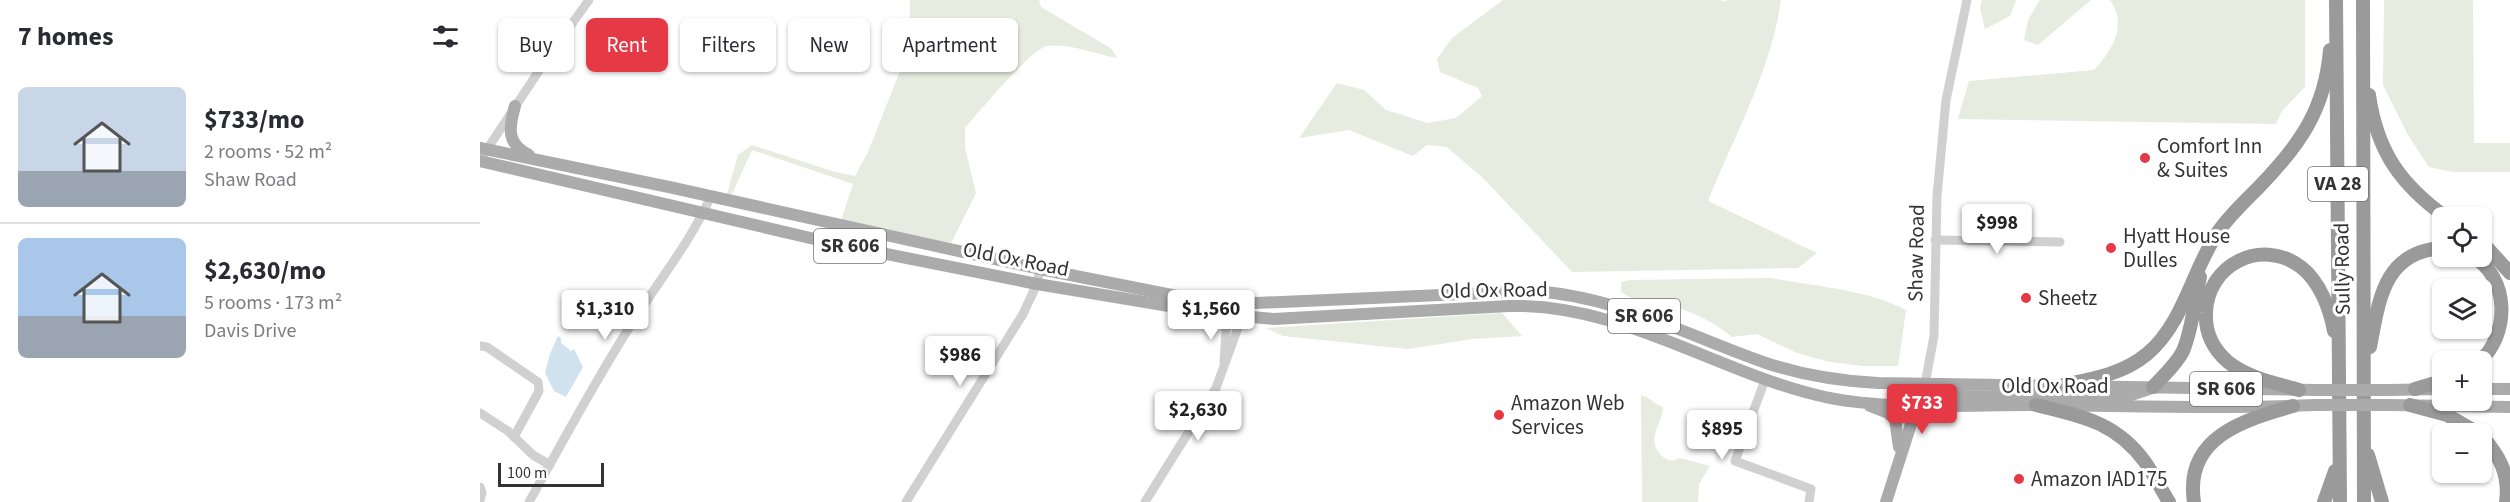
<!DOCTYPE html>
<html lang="en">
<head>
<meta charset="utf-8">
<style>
	:root { --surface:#fff; --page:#f2f2f3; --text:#2b2b33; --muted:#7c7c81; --line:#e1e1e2; --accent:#e63946 }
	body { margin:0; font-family:"Source Sans 3",sans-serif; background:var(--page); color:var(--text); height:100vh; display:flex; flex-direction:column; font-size:22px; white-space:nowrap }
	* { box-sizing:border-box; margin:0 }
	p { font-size:20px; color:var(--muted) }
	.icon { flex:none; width:33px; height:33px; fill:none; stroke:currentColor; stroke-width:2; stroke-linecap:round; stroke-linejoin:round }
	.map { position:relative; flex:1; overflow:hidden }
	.panel { display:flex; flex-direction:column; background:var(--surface); width:480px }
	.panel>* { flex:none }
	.hud { position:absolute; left:18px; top:18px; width:570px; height:54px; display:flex; gap:12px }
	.buttons { position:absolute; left:1952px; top:207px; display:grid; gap:12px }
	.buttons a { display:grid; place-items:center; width:60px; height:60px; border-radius:9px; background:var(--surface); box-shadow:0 2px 4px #0004; font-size:30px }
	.scale { position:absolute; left:18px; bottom:15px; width:106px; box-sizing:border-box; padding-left:6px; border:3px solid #333; border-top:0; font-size:16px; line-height:21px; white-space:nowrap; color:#333; -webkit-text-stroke:4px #fff; paint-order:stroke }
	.price { position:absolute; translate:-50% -51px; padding:0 14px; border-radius:6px; background:#fff; color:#222; font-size:20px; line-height:39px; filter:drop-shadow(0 2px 3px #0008) }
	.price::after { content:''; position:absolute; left:50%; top:36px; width:18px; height:14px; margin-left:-9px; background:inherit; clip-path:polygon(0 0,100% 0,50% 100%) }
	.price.on { background:var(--accent); color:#fff }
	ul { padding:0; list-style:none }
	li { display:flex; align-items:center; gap:18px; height:150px; padding:0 18px }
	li+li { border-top:2px solid var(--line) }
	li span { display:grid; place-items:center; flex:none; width:168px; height:120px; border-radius:9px; color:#555 }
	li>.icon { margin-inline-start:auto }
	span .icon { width:72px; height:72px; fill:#fffc; stroke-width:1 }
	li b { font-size:26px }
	h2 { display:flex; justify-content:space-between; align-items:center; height:72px; padding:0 18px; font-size:26px }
	.tag { padding:0 21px; border-radius:9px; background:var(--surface); box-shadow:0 2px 4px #0004; font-size:21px; line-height:54px }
	.tag.on { background:var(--accent); color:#fff }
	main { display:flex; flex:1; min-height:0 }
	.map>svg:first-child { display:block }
</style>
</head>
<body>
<main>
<section class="panel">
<h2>7 homes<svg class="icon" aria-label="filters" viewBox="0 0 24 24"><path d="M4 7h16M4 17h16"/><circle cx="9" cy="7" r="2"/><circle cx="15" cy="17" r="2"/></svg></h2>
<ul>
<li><span style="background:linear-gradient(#c9d6e8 70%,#9aa5b1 0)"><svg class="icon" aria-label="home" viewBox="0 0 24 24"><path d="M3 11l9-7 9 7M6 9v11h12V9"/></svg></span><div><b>$733/mo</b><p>2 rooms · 52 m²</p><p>Shaw Road</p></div></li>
<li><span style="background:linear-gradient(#a9c7e8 65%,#9aa5b1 0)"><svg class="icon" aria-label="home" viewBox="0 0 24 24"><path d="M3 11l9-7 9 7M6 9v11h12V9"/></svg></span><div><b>$2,630/mo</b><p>5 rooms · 173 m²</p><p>Davis Drive</p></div></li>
</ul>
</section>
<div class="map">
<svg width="2030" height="502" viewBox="0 0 2030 502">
	<rect width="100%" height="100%" fill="#fff"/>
	<g fill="#e6ecdf">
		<path d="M430 0H559L561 7 632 49 637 58C615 54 590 43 567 46 552 48 498 113 485 128V148L496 193 471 243 361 220 373 184 272 150 252 194H247L258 155 272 145 355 172 375 176 388 152 430 46Z"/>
		<path d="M1023 0H1241L1243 2 1247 0H1301C1291 71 1255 134 1228 201L1337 253 1318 268 1092 272 1004 179 967 147 947 145 933 156 869 130 819 138 857 83 884 90 906 110 948 123 976 118 1002 96 998 88 960 72 957 59 972 38Z"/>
		<path d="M1502 0H1536L1530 16 1505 29 1500 8Z"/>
		<path d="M1560 0H1611L1558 45 1544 40 1548 20Z"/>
		<path d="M1630 0H1825V87L1802 111 1796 124 1478 119 1489 81 1614 70C1632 51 1648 25 1630 0Z"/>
		<path d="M1904 0H1993L1994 143H2030V172H1973L1949 167 1928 135 1903 85Z"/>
		<path d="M1291 278C1336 287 1385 289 1426 310L1418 366H1383L1350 362 1317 353 1277 334 1252 337C1235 323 1216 313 1195 307 1176 301 1157 304 1141 292V282L1150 280Z"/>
		<path d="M1022 313 1042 336 993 339 928 349 803 336 786 328Z"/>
		<path d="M1161 395C1170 397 1174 404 1183 407 1182 425 1164 440 1183 457 1188 462 1194 461 1200 458L1230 466 1219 484 1218 502H1162Z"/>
	</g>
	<path fill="#cfe2ee" d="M78 336 81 338V343L91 351 94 349 103 367 86 397 74 391 65 373 70 354Z"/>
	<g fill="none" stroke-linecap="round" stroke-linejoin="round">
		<g stroke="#d0d0d0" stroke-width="9">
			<path d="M4 154 66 60 109 0"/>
			<path d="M1455 240 1580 242"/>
			<path d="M0 346 7 347 58 382 59 391 34 437"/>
			<path d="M744 362 747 315"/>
			<path d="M1285 380 1255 461 1331 489 1329 502"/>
			<path d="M1445 384 1454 336 1457 196 1466 100 1487 0"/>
			<path d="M0 413 28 431 53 455 70 465"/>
			<path d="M0 487 2 493 0 500"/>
			<path d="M49 502C83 441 116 379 154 320 180 279 211 241 231 196"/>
			<path d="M426 502 543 314 557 284 560 269"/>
			<path d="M665 502 736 388 759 325 765 320 772 319"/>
		</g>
		<g stroke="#ababab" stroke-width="12">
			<path d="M35 106C29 127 26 144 49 155"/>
			<path d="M0 148 189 187 560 269 712 299 776 303 1051 291C1135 295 1208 336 1286 363 1322 375 1360 381 1398 383L1835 390"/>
			<path d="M0 161 356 244 557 284 737 314 794 319 1029 306C1142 303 1237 373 1345 397 1406 410 1486 405 1549 405 1644 406 1740 409 1835 405"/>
			<path d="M2001 389H2030"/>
			<path d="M1908 390 1962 389"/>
			<path d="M1443 400 1475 396 1642 398 1669 389"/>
			<path d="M1909 405 2030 407"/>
			<path d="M1390 406 1408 413 1415 419 1419 447"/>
			<path d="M1406 502 1439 399"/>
		</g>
		<g stroke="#9a9a9a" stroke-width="14">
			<path d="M1856 0 1860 502"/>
			<path d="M1883 0 1884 502"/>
			<path d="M1889 95C1897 152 1921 185 1967 218"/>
			<path d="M2001 241 2030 273"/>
			<path d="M1992 256C2030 277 2030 335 1999 362"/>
			<path d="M1890 347C1899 301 1903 252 1962 248"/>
			<path d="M1583 385C1613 379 1643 374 1667 354 1704 323 1712 270 1738 232 1749 216 1764 202 1778 188 1819 146 1845 110 1850 50"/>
			<path d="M1673 387C1683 376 1696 365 1703 351 1713 327 1714 302 1720 277"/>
			<path d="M1935 389 1962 381"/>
			<path d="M1819 390C1795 383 1768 378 1748 362 1733 349 1725 332 1726 313 1727 265 1781 237 1821 267 1840 282 1850 309 1854 331"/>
			<path d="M1556 405C1601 416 1636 422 1665 462 1674 475 1681 489 1689 502"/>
			<path d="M1930 405 1967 415 2000 434"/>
			<path d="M2001 435C2019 455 2030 474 2026 502"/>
			<path d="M1888 455 1902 502"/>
			<path d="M1714 502C1704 437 1764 420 1813 406"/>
			<path d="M1844 502 1855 471"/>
		</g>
		<g stroke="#ababab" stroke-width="12">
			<path d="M1835 390H1908"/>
			<path d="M1835 405H1909"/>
		</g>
	</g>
	<g fill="#e63946" stroke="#fff" stroke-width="2">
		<circle cx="1665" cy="158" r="6"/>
		<circle cx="1631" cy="248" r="6"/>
		<circle cx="1546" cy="298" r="6"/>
		<circle cx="1019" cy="415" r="6"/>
		<circle cx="1539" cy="479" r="6"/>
	</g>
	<g text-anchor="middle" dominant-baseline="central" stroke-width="6" stroke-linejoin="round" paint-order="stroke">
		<g fill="#fff" stroke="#707070" stroke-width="1.5">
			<rect x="1828" y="167" width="60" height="34" rx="4.5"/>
			<rect x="334" y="229" width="72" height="34" rx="4.5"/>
			<rect x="1128" y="299" width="72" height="34" rx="4.5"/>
			<rect x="1710" y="372" width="72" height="34" rx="4.5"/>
		</g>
		<g font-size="20" font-weight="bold" fill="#333">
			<text x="1858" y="184">VA 28</text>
			<text x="370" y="246">SR 606</text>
			<text x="1164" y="316">SR 606</text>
			<text x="1746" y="389">SR 606</text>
		</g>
		<g font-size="21" fill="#333" stroke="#fff" text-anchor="start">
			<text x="1677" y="146">Comfort Inn<tspan x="1677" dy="24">&amp; Suites</tspan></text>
			<text x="1643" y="236">Hyatt House<tspan x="1643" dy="24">Dulles</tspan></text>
			<text x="1558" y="298">Sheetz</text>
			<text x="1031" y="403">Amazon Web<tspan x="1031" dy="24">Services</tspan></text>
			<text x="1551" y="479">Amazon IAD175</text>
		</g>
		<g font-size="21" fill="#333" stroke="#fff">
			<text transform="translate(1436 253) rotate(-89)">Shaw Road</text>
			<text transform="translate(536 259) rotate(11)">Old Ox Road</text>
			<text transform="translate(1862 269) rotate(-91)">Sully Road</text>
			<text transform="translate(1014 290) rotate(-1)">Old Ox Road</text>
			<text x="1575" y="386">Old Ox Road</text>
		</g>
	</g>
</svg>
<div class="buttons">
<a><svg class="icon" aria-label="locate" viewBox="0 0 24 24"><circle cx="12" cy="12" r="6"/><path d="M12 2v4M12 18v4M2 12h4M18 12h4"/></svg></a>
<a><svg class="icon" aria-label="layers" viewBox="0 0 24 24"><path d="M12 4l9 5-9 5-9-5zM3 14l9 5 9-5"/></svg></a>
<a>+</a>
<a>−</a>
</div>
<div class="scale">100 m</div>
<b class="price" style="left:1517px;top:255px">$998</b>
<b class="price" style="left:125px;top:341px">$1,310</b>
<b class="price" style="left:731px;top:341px">$1,560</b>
<b class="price" style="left:480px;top:387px">$986</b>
<b class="price on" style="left:1442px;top:435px">$733</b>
<b class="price" style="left:718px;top:442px">$2,630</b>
<b class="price" style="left:1242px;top:461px">$895</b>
<div class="hud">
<a class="tag">Buy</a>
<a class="tag on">Rent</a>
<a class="tag">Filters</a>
<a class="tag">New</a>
<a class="tag">Apartment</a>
</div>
</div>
</main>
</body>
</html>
